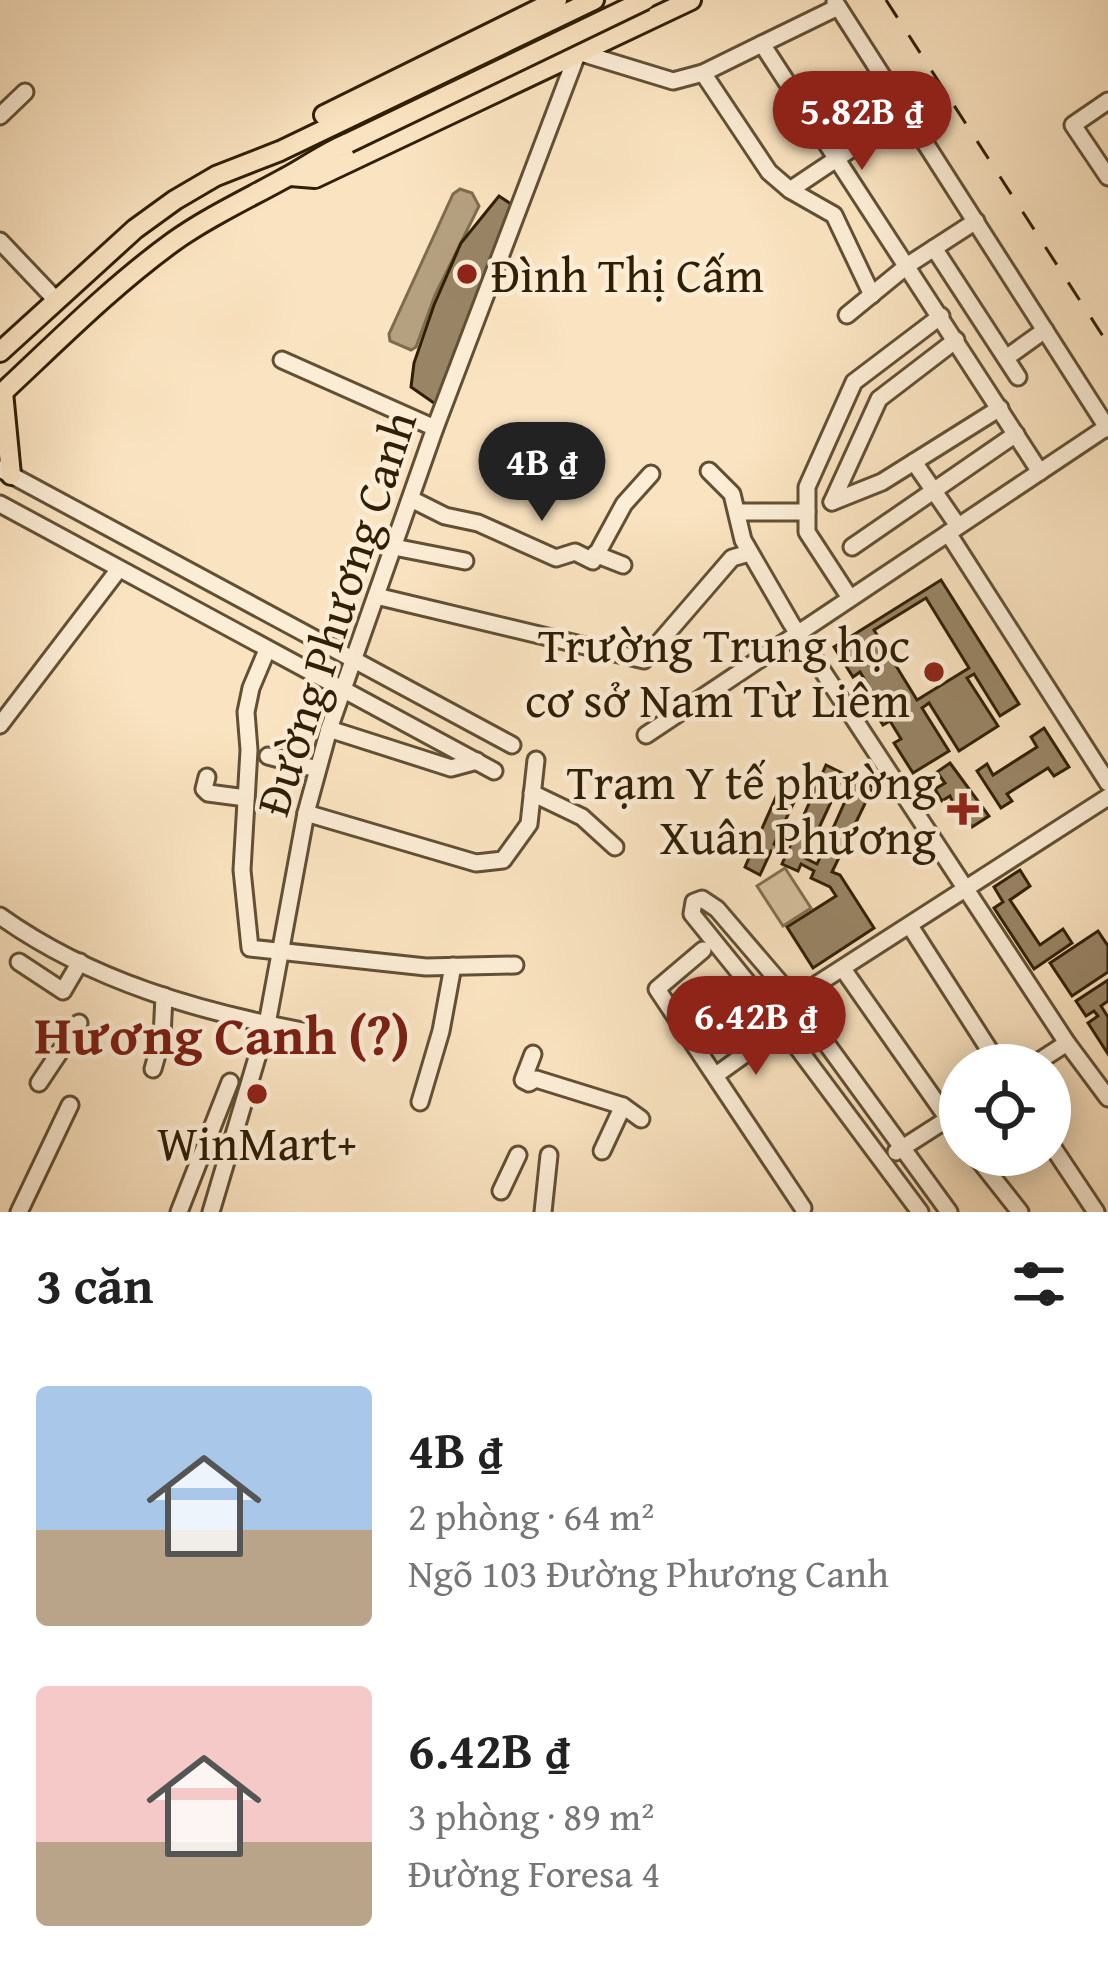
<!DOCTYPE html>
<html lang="vi">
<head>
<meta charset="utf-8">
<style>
	:root { --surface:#fff; --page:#f2f2f2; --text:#222; --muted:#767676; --accent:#8f2418 }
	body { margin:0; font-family:"Gentium Book Plus",serif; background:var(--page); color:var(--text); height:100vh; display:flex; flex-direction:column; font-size:45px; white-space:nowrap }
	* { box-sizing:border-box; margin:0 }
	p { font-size:39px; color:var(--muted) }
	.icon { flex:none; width:66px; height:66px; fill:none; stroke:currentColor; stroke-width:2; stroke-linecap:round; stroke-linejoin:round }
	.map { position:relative; height:1212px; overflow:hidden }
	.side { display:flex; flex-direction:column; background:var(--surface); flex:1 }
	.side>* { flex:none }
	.tools { position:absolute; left:939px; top:1044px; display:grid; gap:24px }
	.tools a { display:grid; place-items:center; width:132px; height:132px; border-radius:50%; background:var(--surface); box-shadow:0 6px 30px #0003; font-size:60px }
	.price { position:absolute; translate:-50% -102px; padding:0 27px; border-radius:42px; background:var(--accent); color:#fff; font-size:39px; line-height:78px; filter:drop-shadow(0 3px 6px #0008) }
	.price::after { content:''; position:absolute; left:50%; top:72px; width:36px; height:27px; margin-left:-18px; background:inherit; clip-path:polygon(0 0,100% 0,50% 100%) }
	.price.on { background:#222; color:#fff }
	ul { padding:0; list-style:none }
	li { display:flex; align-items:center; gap:36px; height:300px; padding:0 36px }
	li span { display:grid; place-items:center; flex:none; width:336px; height:240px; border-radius:12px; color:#555 }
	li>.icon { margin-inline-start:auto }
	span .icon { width:144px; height:144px; fill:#fffc; stroke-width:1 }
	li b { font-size:51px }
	h2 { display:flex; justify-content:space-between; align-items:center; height:144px; padding:0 36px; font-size:51px }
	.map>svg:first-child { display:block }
</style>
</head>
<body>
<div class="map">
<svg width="1108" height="1212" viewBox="0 0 1108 1212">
	<rect width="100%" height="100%" fill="#fae3c0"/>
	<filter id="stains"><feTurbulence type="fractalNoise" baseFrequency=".00167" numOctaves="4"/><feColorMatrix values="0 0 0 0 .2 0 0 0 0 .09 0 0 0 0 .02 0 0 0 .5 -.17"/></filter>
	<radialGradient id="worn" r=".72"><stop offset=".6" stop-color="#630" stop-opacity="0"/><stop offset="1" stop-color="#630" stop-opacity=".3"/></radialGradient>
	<path fill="#d7c2a0" stroke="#837052" stroke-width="3" d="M785 868 811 908 783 926 757 886Z"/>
	<path fill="#b5a080" stroke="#7f6c4f" stroke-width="3" d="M460 189 472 193 479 206 435 295 416 347 411 350 390 341 389 334 453 194Z"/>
	<g fill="#998566" stroke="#2f1f05" stroke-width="3" fill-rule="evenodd">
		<path d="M499 196 514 206 441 408 411 387 414 363 434 305 461 243Z"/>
		<path d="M941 580 1019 704 1000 716 974 674 967 678 998 726 959 751 929 703 922 708 949 751 913 773 894 743 901 739 890 721 883 725 864 695 871 690 860 672 853 677 834 647ZM926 598 969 668 917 700 874 630Z"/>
		<path d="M1044 728 1069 767 1054 776 1048 768 1007 794 1012 801 1001 808 977 771 987 764 993 775 1037 747 1031 737Z"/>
		<path d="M950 763 989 816 972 827 960 809 957 812 950 796 942 801 935 789 945 783 937 772Z"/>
		<path d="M826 765 844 774 805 858 817 864 855 779 873 787 832 872 840 875 874 928 813 968 787 927 836 896 830 887 811 878 814 871 801 864 798 871 782 864 785 857 771 851 760 875 745 867 779 790 796 798 774 844 788 851Z"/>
		<path d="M1020 870 1030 886 1010 900 1040 945 1063 929 1072 943 1034 969 994 908 1003 902 994 887Z"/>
		<path d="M1098 931 1108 946V972L1072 996 1050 963Z"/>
		<path d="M1108 980V1001L1101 1006 1108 1017V1054L1088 1023 1098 1016 1094 1011 1086 1016 1076 1001Z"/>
	</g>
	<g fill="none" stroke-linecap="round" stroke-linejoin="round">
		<g stroke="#625034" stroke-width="21">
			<g id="minor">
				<path d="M835 2 1108 429"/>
				<path d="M838 7 762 44 1040 472"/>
				<path d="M703 73 769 172 790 190 834 215 872 295"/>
				<path d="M1108 101 1073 125 1108 177"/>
				<path d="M0 116 25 92"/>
				<path d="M790 190 908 111"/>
				<path d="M0 241 56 300"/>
				<path d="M934 248 1018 377"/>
				<path d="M847 315 908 265 976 221"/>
				<path d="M1006 358 1045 330"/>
				<path d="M282 360 435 428"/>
				<path d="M914 462 958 526"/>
				<path d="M0 469 512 745"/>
				<path d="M709 471 732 494 743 540 791 623 1067 1043 1108 1098"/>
				<path d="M411 499 445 516 478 523 556 558 575 552 593 561 624 504 651 474"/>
				<path d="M832 502 879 399 956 340"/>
				<path d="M832 502 882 482 1000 408"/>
				<path d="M0 504 494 771"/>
				<path d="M738 512H807"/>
				<path d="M948 533 1108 783"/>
				<path d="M394 547 465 561"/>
				<path d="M852 547 1016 434"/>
				<path d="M595 554 623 565"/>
				<path d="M376 596 644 660 732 558 749 553"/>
				<path d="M850 598 807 532V487L854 382 941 316"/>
				<path d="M267 650 251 688 246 712 249 750 242 870 250 948 426 967 515 965"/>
				<path d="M0 725 119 569"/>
				<path d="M329 729 451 768 477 761"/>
				<path d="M646 735 1107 427"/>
				<path d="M268 756 317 769"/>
				<path d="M207 777 204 789 208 793 246 798"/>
				<path d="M532 793 582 817 615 847"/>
				<path d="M306 813 476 863 503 860 529 824 536 760"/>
				<path d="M0 916C91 981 200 1012 308 1032"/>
				<path d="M910 926 999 1065"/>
				<path d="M703 950 657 989 803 1208"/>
				<path d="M19 962 63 991 80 962"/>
				<path d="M843 969 960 1136"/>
				<path d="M794 999 1108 797"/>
				<path d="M533 1054 523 1080 529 1083 536 1079 623 1106 602 1151"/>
				<path d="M1033 1065 1067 1043"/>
				<path d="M153 1069 162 1037 164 996"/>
				<path d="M716 1075 766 1039"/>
				<path d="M39 1083 79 1023"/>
				<path d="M420 1102 441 1031 453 966"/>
				<path d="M623 1106 641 1119"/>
				<path d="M1050 1143 1096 1212"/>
				<path d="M896 1152 960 1111"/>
				<path d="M975 1155 1020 1212"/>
				<path d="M501 1191 518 1155"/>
				<path d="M19 1212 70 1105"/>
				<path d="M179 1212 230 1082"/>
				<path d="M211 1212 267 1024 306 813 329 729 435 428 578 52 673 81 703 73 762 44"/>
				<path d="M543 1212 549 1155"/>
				<path d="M920 1212 768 1008 692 914 694 902 702 899 717 909 794 999 949 1212"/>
			</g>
		</g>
		<g stroke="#2f1f05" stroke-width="24">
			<g id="major">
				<path d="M324 115 557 0"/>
				<path d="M290 176 315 178 691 0"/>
				<path d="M0 352 135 229 175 200 216 176 280 151 594 0"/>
				<path d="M3 392 11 475"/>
				<path d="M0 395C56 343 111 287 173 242 208 217 247 199 285 178 308 166 322 154 348 143"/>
			</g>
		</g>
		<use href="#minor" stroke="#fcedd6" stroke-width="15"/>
		<use href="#major" stroke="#fae3c0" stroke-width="18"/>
		<path stroke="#2f1f05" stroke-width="3" stroke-dasharray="21 21" stroke-linecap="butt" d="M886 0 1108 344"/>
		<g stroke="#2f1f05" stroke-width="24" stroke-linecap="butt">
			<path id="major-bridge" d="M348 143 645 0"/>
		</g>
		<use href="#major-bridge" stroke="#fae3c0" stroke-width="18"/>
	</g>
	<g fill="#8f2418" stroke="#fcedd6" stroke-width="4.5">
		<circle cx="467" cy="274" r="12"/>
		<circle cx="934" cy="672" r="12"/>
		<path d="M957 791h12v12h12v12h-12v12h-12v-12h-12v-12h12z"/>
		<circle cx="257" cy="1094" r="12"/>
	</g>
	<g text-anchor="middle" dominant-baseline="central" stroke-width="9" stroke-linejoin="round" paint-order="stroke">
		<g font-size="48" fill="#2f1f05" stroke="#fcedd6" text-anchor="end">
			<text x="491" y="274" text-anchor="start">Đình Thị Cấm</text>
			<text x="910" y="644">Trường Trung học<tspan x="910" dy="55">cơ sở Nam Từ Liêm</tspan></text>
			<text x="936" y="781">Trạm Y tế phường<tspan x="936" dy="55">Xuân Phương</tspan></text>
			<text x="257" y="1142" text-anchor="middle">WinMart+</text>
		</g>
		<g font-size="48" fill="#2f1f05" stroke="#fcedd6">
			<text transform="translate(335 613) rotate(-72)">Đường Phương Canh</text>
		</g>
		<g font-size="54" font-weight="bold" fill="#7a1f14" stroke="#fcedd6">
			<text x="222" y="1034">Hương Canh (?)</text>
		</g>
	</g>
	<rect width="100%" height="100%" filter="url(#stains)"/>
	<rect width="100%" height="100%" fill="url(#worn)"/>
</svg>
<div class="tools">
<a><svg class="icon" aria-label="locate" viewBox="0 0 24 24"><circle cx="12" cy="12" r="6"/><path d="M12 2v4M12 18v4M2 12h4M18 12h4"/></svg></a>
</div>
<b class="price" style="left:862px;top:173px">5.82B ₫</b>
<b class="price on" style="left:542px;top:524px">4B ₫</b>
<b class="price" style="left:756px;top:1078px">6.42B ₫</b>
</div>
<section class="side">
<h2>3 căn<svg class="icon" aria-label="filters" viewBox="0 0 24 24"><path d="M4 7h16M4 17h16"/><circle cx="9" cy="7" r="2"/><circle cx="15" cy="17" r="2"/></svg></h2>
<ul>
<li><span style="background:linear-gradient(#a9c7e8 60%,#b9a48a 0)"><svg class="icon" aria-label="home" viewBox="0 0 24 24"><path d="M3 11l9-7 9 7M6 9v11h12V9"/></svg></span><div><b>4B ₫</b><p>2 phòng · 64 m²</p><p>Ngõ 103 Đường Phương Canh</p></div></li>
<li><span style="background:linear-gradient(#f6c9c9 65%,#b9a48a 0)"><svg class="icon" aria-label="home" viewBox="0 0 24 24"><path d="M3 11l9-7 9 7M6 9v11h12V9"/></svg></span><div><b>6.42B ₫</b><p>3 phòng · 89 m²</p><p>Đường Foresa 4</p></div></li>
</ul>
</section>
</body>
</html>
